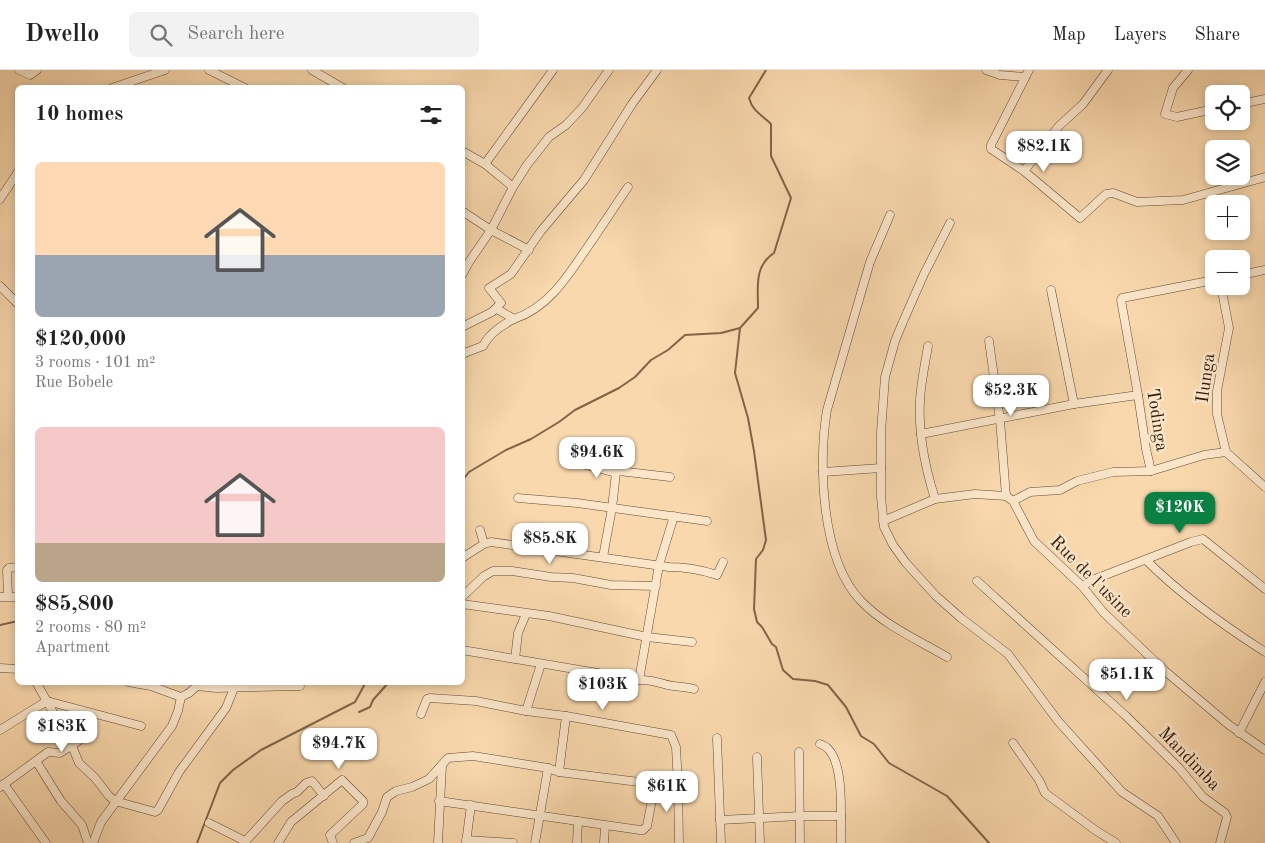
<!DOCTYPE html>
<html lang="en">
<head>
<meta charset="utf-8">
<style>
	:root { --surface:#fff; --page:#f2f2f2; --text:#222; --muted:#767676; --line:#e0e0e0; --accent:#0b8043 }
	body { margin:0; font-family:"Old Standard TT",serif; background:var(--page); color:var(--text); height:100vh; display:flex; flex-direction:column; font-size:19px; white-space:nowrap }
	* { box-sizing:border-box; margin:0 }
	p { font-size:16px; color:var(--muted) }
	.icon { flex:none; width:28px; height:28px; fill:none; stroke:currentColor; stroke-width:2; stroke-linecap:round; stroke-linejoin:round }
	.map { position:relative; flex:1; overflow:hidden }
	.drawer { position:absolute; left:15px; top:15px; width:450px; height:600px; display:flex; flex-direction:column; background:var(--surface); border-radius:8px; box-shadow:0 2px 8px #0003 }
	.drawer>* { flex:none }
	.controls { position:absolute; left:1205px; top:15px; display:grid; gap:10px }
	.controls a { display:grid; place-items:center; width:45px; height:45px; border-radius:8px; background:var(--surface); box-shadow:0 2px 8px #0003; font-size:25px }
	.price { position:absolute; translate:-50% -42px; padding:0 11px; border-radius:10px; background:#fff; color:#222; font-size:16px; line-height:32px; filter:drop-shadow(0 1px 2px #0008) }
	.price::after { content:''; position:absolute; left:50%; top:30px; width:15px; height:11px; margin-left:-8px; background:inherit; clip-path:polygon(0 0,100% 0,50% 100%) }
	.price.current { background:var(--accent); color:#fff }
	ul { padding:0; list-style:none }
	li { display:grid; align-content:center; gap:10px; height:265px; padding:0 20px }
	li span { display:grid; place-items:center; height:155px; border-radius:8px; color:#555 }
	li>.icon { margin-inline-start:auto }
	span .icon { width:90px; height:90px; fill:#fffc; stroke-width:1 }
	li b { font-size:21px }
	h2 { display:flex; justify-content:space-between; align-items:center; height:60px; padding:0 20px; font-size:21px }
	header { display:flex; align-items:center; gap:30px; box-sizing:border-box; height:70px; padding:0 25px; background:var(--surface); border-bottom:1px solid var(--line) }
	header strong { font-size:24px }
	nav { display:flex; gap:28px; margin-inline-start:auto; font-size:18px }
	.search { width:350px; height:45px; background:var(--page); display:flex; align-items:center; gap:12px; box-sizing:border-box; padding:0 18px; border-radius:8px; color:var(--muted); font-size:19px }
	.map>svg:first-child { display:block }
</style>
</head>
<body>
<header>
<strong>Dwello</strong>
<div class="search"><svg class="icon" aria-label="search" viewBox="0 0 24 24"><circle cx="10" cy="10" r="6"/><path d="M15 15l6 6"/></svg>Search here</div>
<nav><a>Map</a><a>Layers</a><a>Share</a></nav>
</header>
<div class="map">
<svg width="1265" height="773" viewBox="0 0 1265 773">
	<rect width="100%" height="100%" fill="#f9d8ad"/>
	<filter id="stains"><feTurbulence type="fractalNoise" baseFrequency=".004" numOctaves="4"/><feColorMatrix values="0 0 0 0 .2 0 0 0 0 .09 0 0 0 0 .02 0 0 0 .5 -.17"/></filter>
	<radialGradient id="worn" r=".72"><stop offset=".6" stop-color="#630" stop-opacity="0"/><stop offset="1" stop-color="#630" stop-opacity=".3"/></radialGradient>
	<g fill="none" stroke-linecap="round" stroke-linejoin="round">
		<g stroke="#806549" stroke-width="2">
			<path d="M740 258 735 303 748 348 754 381 766 470 763 480 756 489 754 539 757 552 762 557 772 574 776 577 783 600 793 609 815 611 828 615 846 637 861 666 874 674 889 693 947 726 989 773"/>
			<path d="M462 411 469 402 506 380 531 369 559 352 575 340 619 318 635 307 651 290 668 280 685 265 721 263 740 258 758 238C758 217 754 196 774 183L791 128 771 86V54C761 44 753 42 749 28L766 0"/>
			<path d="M0 555 18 551"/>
			<path d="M359 642 370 637 373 630 389 612"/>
			<path d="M197 773 220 713 233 700 261 680 355 632 366 612"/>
		</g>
		<g stroke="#634930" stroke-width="9">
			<g id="minor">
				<path d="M19 0 30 5 37 0"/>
				<path d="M209 0 245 18"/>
				<path d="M312 0 343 18"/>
				<path d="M986 0 1000 5 1025 7"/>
				<path d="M1029 0 991 75V79L1024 101 1080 148 1106 124 1113 123 1137 132 1183 130 1265 107"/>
				<path d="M1188 0 1173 18 1165 44 1177 47 1214 39"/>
				<path d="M112 18 165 0"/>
				<path d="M1241 34 1265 29"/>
				<path d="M462 81 485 94 513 117"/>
				<path d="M485 94 553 0"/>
				<path d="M1024 101 1059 56 1083 34 1108 0"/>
				<path d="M0 129 18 102"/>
				<path d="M462 141 491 160 529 180"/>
				<path d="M890 145 870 192 827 340C818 393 821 490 861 531 884 555 918 570 947 587"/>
				<path d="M950 153 924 204 902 254 895 271 885 307 881 362V427L884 457 893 475 906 493 936 526 961 548 1008 584 1058 651 1122 722 1158 746 1176 773"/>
				<path d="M462 205 469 192 491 160 513 117 527 95 549 67 566 55 582 38 609 0"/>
				<path d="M1241 205 1265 200"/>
				<path d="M1214 210 1122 228 1121 230 1138 325 1146 379 1151 401 1204 385 1226 382"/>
				<path d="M0 216 18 234"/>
				<path d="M1221 216 1229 258 1217 321V344L1226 382 1265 417"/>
				<path d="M1051 220 1074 334"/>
				<path d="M497 239 514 249C550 237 569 204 589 175 602 156 615 136 628 117"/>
				<path d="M462 257 492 242 501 233 489 218 511 204 541 161 584 110 632 34 657 0"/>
				<path d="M989 271 1000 350 1006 426"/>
				<path d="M928 276C925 294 921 312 920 330 918 363 925 397 935 429"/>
				<path d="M462 284 483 276C489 264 502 255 514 249"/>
				<path d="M921 364 1074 334 1138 325"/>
				<path d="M582 394 616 403"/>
				<path d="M823 402 881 398"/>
				<path d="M518 428 577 433 707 451"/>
				<path d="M1013 431 1030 422 1060 420 1077 411 1113 402 1151 401"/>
				<path d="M883 451 935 429 975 424 1006 426 1013 431 1034 471 1082 516 1103 542 1165 601 1229 655 1265 680"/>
				<path d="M480 460 484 474 491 472 669 497C685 497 702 500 717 505L723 492"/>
				<path d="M603 487 612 438 616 403 619 401 670 407"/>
				<path d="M462 488 484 474"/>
				<path d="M1146 490C1181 525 1223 555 1265 582"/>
				<path d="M977 511 1126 646 1179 698 1203 727 1225 743 1227 747 1220 773"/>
				<path d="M1082 516 1095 509 1191 472 1203 469 1265 519"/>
				<path d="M8 526 7 500 9 498 18 497"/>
				<path d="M0 527H18"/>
				<path d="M462 527 484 506 493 501H512L551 507 573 508 611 515 656 516"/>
				<path d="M462 534 549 546 647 567 692 572"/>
				<path d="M462 580 639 610C655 609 659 614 673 616 680 617 687 617 694 619"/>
				<path d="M515 589 518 563 526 544"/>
				<path d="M0 598 18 599"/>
				<path d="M639 610 659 495 674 446"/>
				<path d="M36 612 72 676 79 693 95 708 109 726 115 731 155 742 158 740 179 702 226 638 234 618"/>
				<path d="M128 612 151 616 181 627 189 623 197 616 216 618 300 616"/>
				<path d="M526 641 541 594"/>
				<path d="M421 644 427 629 430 628 476 631 526 641 566 646 559 702"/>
				<path d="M566 646 671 665 676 677 678 714"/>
				<path d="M0 660 47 631 141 656"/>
				<path d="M1239 663 1265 612"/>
				<path d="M717 668 721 773"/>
				<path d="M1013 673 1039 710 1045 723 1095 760 1116 773"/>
				<path d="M820 674C842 680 841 727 841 746"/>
				<path d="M799 682 800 773"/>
				<path d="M757 687 760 773"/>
				<path d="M36 691 61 731 82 755 88 773"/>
				<path d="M4 714 46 773"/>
				<path d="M655 714H678L679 773"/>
				<path d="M0 717 48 682 60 683 83 668"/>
				<path d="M720 750 800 746H841V773"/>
				<path d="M209 753 245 771"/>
				<path d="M466 770 513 773"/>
				<path d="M93 773 101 752 172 656 178 641 181 627"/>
				<path d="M244 773 282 731 292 724 297 722 306 713 312 711 324 726"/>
				<path d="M278 773 291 752 342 710 363 731V734L330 765 333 773"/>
				<path d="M354 773 368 768 382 742 387 727 396 721 412 717 429 709 448 688 473 686 548 698 559 702 655 714 647 756 643 760H640L439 731"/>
				<path d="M438 773 442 695"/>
				<path d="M466 773 471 735"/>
				<path d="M535 773 548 698"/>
				<path d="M577 773 578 751"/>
				<path d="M604 773 605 756"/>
			</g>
		</g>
		<use href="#minor" stroke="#fbe6ca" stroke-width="8"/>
	</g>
	<g text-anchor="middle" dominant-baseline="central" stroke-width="5" stroke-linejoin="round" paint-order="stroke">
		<g font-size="18" fill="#311907" stroke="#fbe6ca">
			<text transform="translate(1206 308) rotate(-82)">Ilunga</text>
			<text transform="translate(1157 350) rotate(81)">Todinga</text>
			<text transform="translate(1091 507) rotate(45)">Rue de l'usine</text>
			<text transform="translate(1189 689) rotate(46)">Mandimba</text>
		</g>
	</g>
	<rect width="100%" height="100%" filter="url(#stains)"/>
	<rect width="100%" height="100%" fill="url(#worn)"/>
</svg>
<div class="controls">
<a><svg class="icon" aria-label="locate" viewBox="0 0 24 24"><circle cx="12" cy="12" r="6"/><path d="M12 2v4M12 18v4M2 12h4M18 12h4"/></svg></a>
<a><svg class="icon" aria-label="layers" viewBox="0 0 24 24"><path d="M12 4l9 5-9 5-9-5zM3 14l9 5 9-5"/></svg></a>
<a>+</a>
<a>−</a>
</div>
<b class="price" style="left:1044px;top:103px">$82.1K</b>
<b class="price" style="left:1011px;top:347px">$52.3K</b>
<b class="price" style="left:597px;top:409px">$94.6K</b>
<b class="price current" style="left:1180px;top:464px">$120K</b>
<b class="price" style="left:550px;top:495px">$85.8K</b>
<b class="price" style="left:1127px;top:631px">$51.1K</b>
<b class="price" style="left:603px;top:641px">$103K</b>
<b class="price" style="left:62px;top:683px">$183K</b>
<b class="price" style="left:339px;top:700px">$94.7K</b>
<b class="price" style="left:667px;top:743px">$61K</b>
<section class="drawer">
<h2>10 homes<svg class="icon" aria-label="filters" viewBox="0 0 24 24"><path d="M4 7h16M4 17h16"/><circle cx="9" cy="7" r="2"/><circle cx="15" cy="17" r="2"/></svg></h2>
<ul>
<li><span style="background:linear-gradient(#ffd9b3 60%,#9aa5b1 0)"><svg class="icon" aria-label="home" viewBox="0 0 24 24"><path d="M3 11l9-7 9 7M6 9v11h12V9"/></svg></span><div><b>$120,000</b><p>3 rooms · 101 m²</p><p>Rue Bobele</p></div></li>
<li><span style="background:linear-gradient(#f6c9c9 75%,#b9a48a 0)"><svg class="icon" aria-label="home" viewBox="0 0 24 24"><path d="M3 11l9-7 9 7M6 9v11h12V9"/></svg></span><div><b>$85,800</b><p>2 rooms · 80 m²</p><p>Apartment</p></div></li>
</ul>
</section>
</div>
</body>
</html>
